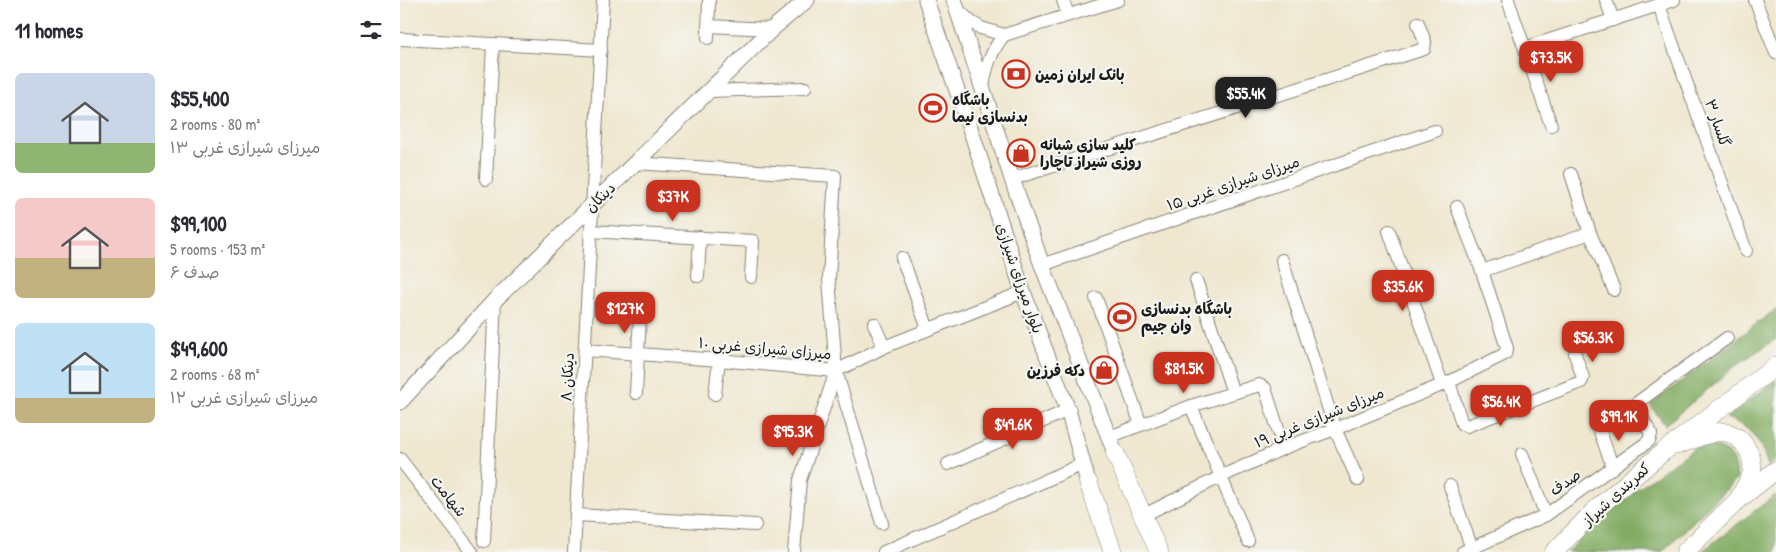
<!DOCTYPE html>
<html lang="en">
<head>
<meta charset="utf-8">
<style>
	:root { --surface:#fff; --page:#f2f2f3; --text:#2b2b33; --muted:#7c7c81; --accent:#c8321e }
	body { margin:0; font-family:"Patrick Hand","Playpen Sans Arabic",sans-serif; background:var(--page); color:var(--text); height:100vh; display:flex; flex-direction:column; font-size:19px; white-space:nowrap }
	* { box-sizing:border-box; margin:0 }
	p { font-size:16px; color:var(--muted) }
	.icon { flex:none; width:28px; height:28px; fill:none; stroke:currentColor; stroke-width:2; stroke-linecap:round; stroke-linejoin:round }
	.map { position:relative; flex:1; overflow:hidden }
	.side { display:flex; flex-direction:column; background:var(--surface); width:400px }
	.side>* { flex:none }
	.price { position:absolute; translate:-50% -42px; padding:0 11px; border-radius:10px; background:var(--accent); color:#fff; font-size:16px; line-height:32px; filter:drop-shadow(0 1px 2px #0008) }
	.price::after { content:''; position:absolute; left:50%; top:30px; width:15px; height:11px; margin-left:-8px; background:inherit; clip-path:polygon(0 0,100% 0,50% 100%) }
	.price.active { background:#222; color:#fff }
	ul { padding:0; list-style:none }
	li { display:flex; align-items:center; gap:15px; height:125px; padding:0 15px }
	li span { display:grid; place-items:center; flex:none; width:140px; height:100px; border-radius:8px; color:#555 }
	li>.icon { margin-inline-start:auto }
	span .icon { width:60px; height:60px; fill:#fffc; stroke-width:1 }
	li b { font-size:21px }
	h2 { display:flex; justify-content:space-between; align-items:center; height:60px; padding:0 15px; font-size:21px }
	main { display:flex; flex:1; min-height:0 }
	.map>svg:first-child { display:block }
</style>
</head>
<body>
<main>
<section class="side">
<h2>11 homes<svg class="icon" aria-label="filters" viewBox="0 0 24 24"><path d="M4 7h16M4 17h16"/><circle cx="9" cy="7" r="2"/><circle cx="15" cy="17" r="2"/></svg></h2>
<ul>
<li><span style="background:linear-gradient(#c9d6e8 70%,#8fb573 0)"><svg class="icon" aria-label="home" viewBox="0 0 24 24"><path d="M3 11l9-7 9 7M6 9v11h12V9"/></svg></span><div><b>$55,400</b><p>2 rooms · 80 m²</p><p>۱۳ میرزای شیرازی غربی</p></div></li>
<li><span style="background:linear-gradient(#f6c9c9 60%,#c2b280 0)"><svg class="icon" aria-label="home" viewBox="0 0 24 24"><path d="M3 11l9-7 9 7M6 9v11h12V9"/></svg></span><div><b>$99,100</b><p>5 rooms · 153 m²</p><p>صدف ۶</p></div></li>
<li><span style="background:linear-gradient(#bfe0f5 75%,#c2b280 0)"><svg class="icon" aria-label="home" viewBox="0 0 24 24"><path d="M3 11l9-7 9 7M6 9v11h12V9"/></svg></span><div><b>$49,600</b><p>2 rooms · 68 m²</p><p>۱۲ میرزای شیرازی غربی</p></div></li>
</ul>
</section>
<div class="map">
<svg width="1376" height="552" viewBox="0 0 1376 552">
	<rect width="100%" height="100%" fill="#f6f6f2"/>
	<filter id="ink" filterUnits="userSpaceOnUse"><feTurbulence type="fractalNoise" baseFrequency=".02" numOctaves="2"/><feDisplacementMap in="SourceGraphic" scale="10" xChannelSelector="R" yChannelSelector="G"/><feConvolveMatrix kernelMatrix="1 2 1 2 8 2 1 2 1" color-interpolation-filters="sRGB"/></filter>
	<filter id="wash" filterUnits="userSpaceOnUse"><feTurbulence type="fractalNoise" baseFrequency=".0096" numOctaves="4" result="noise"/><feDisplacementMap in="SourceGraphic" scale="20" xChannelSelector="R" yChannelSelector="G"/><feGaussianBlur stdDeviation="1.12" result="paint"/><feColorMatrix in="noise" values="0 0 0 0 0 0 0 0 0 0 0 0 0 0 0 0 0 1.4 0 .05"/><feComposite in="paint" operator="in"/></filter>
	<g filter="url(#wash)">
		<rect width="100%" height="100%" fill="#efe7cf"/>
		<g fill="#82ac64" stroke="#4f6440">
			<path d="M1376 309V339L1338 364 1265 425 1250 405Z"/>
			<path d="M1376 380V460L1368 466C1361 441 1351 426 1326 418Z"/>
			<path d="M1313 445C1333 454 1335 457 1337 479L1262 552H1167L1219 502 1294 448Z"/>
			<path d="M1376 495V552H1301L1374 496Z"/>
		</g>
	</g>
	<g filter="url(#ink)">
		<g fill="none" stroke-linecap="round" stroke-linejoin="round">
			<g stroke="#868276" stroke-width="14">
				<g id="minor">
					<path d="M663 0 668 15"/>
					<path d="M1108 0 1151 125"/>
					<path d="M1206 0 1213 20"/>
					<path d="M1355 0 1376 53"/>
					<path d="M1259 5 1346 251"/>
					<path d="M557 9 571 22 581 28 604 35 718 0"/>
					<path d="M308 26 372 29"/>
					<path d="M308 38 309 0"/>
					<path d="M0 39 201 50"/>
					<path d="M1125 48 1274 0"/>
					<path d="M583 87C586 67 591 51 604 35"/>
					<path d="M309 91 405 88"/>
					<path d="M235 163 435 176 429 279 436 371 482 523"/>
					<path d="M1171 174 1190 233 1214 290"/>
					<path d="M86 179 93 45"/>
					<path d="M612 179 1024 49 1025 42 1018 23"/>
					<path d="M191 231 353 241 351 277"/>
					<path d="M989 231 1042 384"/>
					<path d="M502 258 528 329"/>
					<path d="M882 260 935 429 958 480"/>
					<path d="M642 265 1035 131"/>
					<path d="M1082 271 1190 233"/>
					<path d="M298 276 300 237"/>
					<path d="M796 280 833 393"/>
					<path d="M696 298 741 425"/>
					<path d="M474 324 484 347"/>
					<path d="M185 350 319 360 436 371 484 347 623 292"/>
					<path d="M1049 382 1062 424 1067 426 1181 382 1183 378 1175 354"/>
					<path d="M236 393 240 316"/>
					<path d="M315 394 319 360"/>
					<path d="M791 406 848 541"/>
					<path d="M1198 426 1213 468"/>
					<path d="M709 437 791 406 859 385 865 388 884 448"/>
					<path d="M1122 454 1146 515"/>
					<path d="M0 459 72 552"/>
					<path d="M548 464 668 410"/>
					<path d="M1050 486 1072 549"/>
					<path d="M176 515 355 525"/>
					<path d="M744 515 820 477 884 448 935 429 1049 382 1105 354 1107 348 1082 271 1057 207"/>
					<path d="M84 541 95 300"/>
					<path d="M174 552 203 0"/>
					<path d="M394 552 400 480 436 371"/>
					<path d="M484 552 683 464"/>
					<path d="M1063 552 1146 515 1249 441 1251 434 1236 407 1238 402 1327 338"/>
				</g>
			</g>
			<g stroke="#868276" stroke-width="17">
				<g id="major">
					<path d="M526 0 573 137 623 292 668 410 688 482 693 493"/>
					<path d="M554 0 612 179 642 265 719 463"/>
					<path d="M0 402 95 300 372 29 407 0"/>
				</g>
			</g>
			<g stroke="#868276" stroke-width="19">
				<g id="highway">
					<path d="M1278 445C1289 441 1312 431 1323 432 1342 434 1354 454 1352 472 1350 481 1342 491 1338 500"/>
					<path d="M715 453 759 552"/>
					<path d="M688 482 713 552"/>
					<path d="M1154 552 1196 509 1263 452 1376 366"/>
					<path d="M1285 552 1338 500 1376 470"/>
				</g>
			</g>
			<use href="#minor" stroke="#fff" stroke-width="12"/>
			<use href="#major" stroke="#fff" stroke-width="15"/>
			<use href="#highway" stroke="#fff" stroke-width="18"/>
		</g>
	</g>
	<defs>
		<g id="bank-ring" transform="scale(1.4375)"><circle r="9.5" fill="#f6f6f2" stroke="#c8321e" stroke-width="1.5"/><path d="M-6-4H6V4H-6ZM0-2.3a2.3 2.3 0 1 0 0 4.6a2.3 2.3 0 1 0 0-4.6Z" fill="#c8321e"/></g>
		<g id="stadium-ring" transform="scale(1.4375)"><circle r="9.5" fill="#f6f6f2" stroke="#c8321e" stroke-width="1.5"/><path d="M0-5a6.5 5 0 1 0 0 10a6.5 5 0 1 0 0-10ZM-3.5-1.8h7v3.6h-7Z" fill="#c8321e"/></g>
		<g id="shop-ring" transform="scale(1.4375)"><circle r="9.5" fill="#f6f6f2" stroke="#c8321e" stroke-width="1.5"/><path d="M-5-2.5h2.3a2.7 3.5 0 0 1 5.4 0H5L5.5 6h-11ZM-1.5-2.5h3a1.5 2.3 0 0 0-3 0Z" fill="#c8321e"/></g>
	</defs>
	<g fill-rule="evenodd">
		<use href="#bank-ring" x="616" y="74"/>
		<use href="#stadium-ring" x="533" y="108"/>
		<use href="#shop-ring" x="621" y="153"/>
		<use href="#stadium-ring" x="722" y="317"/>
		<use href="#shop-ring" x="704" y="370"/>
	</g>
	<g text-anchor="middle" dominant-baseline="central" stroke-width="4.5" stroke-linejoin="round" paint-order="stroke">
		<g font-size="15" font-weight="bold" fill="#1c1c1c" stroke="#f6f6f2" text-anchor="start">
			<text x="635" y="74">بانک ایران زمین</text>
			<text x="552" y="99">باشگاه<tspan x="552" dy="17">بدنسازی نیما</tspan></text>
			<text x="640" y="144">کلید سازی شبانه<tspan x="640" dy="17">روزی شیراز تاچارا</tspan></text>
			<text x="741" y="308">باشگاه بدنسازی<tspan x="741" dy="17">وان جیم</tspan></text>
			<text x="685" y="370" text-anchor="end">دکه فرزین</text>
		</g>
		<g font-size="15" fill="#1c1c1c" stroke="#f6f6f2">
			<text transform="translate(1318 123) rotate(71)">گلسار ۳</text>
			<text transform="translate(833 183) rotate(-19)">۱۵ میرزای شیرازی غربی</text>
			<text transform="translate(200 197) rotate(-44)">دینکان</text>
			<text transform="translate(620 278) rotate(71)">بلوار میرزای شیرازی</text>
			<text transform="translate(365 348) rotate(5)">۱۰ میرزای شیرازی غربی</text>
			<text transform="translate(167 377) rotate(-87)">۸ دینکان</text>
			<text transform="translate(919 417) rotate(-22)">۱۹ میرزای شیرازی غربی</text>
			<text transform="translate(1165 482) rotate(-35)">صدف</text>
			<text transform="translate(1216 494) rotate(-42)">کمربندی شیراز</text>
			<text transform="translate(49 496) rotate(52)">شهامت</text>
		</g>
	</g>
</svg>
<b class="price" style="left:1151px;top:83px">$73.5K</b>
<b class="price active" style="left:846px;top:119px">$55.4K</b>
<b class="price" style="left:273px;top:222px">$37K</b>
<b class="price" style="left:1003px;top:312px">$35.6K</b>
<b class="price" style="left:225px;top:334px">$127K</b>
<b class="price" style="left:1193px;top:363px">$56.3K</b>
<b class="price" style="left:784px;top:394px">$81.5K</b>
<b class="price" style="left:1101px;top:427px">$56.4K</b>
<b class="price" style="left:1219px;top:442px">$99.1K</b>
<b class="price" style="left:613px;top:450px">$49.6K</b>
<b class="price" style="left:393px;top:457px">$95.3K</b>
</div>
</main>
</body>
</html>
